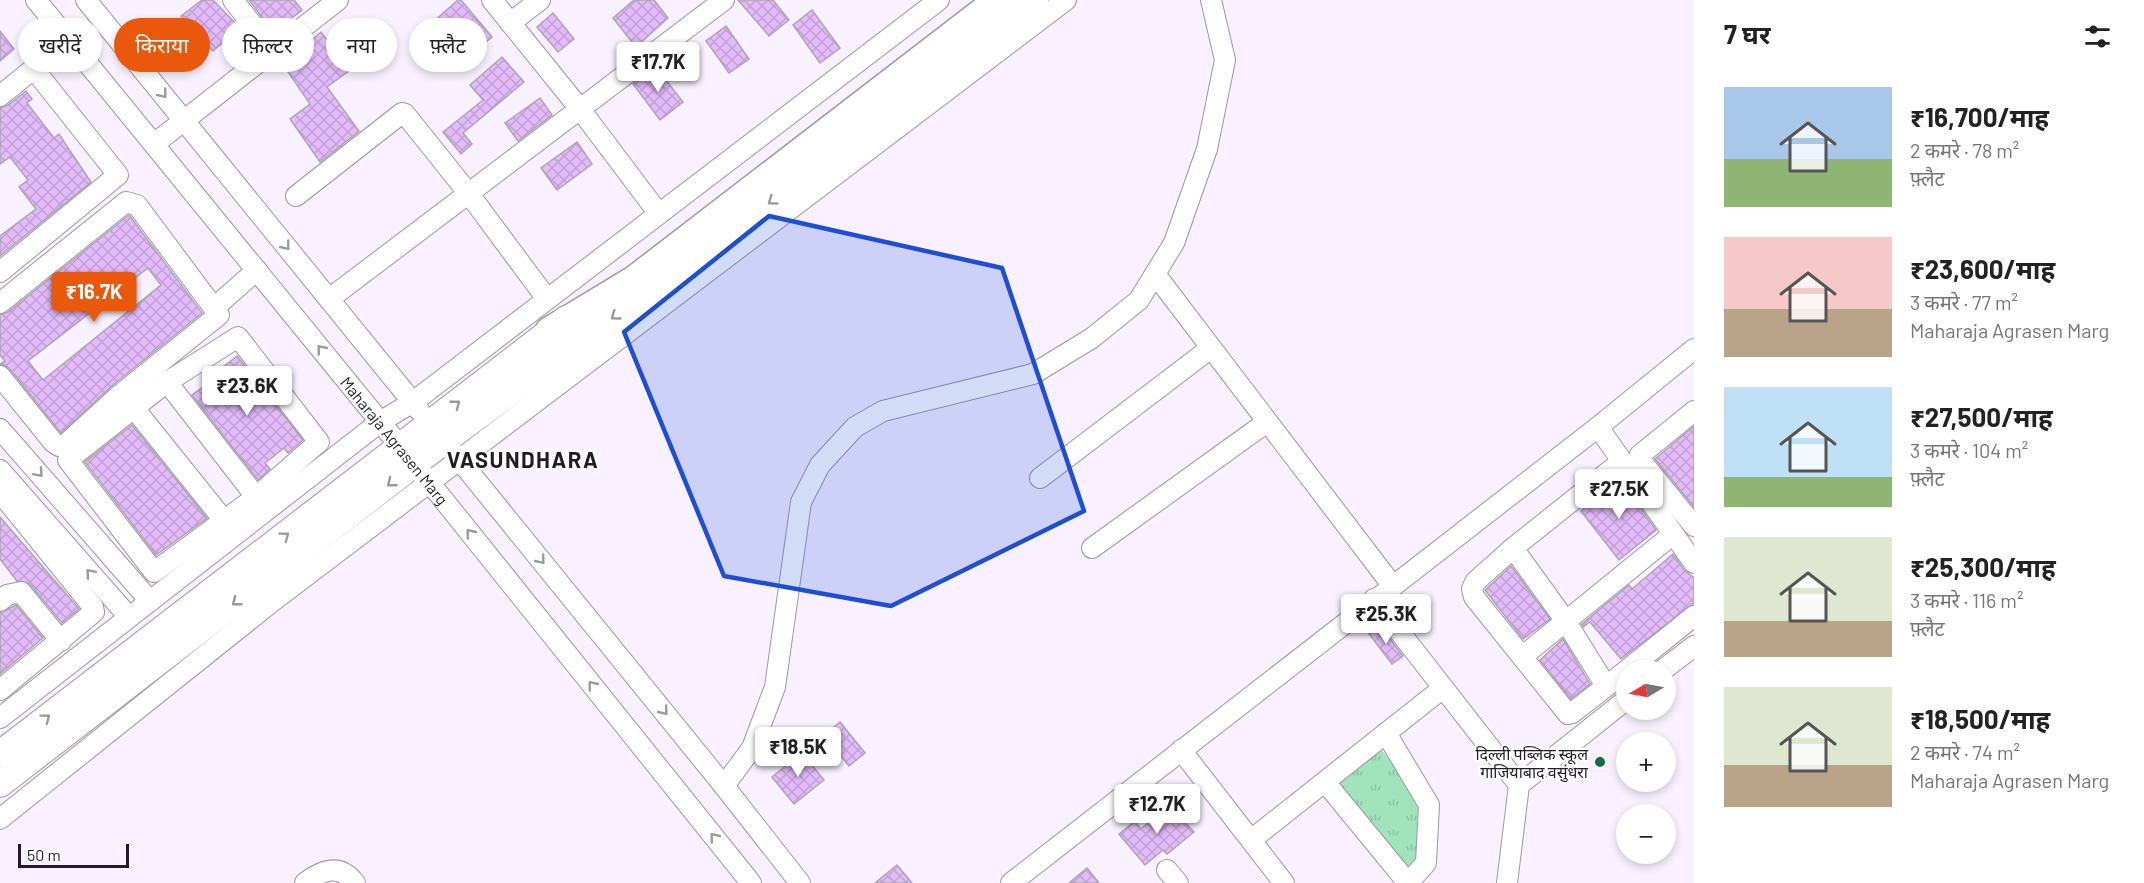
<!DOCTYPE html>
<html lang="hi">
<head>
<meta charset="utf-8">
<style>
	:root { --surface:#fff; --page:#f6f6f6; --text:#222; --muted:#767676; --accent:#ea580c }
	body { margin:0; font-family:Barlow,"Noto Sans Devanagari",sans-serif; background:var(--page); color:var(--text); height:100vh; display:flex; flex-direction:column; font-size:22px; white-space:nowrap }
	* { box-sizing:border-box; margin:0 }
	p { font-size:20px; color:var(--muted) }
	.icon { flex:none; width:33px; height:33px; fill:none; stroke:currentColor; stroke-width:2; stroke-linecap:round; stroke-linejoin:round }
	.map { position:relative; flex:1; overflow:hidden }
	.drawer { display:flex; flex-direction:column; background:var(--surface); width:450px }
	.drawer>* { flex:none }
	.hud { position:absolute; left:18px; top:18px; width:570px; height:54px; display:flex; gap:12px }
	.needle { width:39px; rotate:260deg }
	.fabs { position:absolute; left:1616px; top:660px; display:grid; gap:12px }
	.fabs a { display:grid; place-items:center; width:60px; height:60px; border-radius:50%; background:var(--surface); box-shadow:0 3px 9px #0003; font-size:30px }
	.scale { position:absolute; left:18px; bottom:15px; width:111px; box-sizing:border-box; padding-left:6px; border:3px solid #211e23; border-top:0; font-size:16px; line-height:21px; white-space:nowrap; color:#211e23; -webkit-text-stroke:4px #fff; paint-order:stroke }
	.price { position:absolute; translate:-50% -51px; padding:0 14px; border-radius:6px; background:#fff; color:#222; font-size:20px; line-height:39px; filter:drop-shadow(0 2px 3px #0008) }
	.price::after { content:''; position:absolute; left:50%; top:36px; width:18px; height:14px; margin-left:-9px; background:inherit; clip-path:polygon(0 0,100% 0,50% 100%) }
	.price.selected { background:var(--accent); color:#fff }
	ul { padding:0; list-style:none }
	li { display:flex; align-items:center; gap:18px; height:150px; padding:0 30px }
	li span { display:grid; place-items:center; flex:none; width:168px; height:120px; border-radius:0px; color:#555 }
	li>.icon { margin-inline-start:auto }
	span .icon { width:72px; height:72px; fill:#fffc; stroke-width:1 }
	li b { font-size:26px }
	h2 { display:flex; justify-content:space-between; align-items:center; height:72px; padding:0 30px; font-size:26px }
	.tag { padding:0 21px; border-radius:27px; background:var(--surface); box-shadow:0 3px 9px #0003; font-size:21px; line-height:54px }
	.tag.selected { background:var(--accent); color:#fff }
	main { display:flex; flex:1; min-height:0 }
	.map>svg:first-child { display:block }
</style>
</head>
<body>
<main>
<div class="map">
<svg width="1694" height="883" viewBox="0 0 1694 883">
	<defs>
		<pattern id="park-tufts" width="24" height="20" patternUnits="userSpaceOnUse" patternTransform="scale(1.5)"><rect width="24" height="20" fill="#a1e4bb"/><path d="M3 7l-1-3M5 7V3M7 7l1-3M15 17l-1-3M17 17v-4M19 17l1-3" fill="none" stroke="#8ac3a0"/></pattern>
		<pattern id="building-cross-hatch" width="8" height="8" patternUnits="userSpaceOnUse" patternTransform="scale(1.5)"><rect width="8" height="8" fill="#e3bbfb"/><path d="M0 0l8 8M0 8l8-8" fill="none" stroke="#c2a0d7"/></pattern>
	</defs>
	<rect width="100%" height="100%" fill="#f9f1ff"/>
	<path fill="url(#park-tufts)" d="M1380 748 1423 801 1416 862 1405 870 1337 784Z"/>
	<g fill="url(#building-cross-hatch)" stroke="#ada5b2" stroke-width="1.5" fill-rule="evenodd">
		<path d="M202 0H213L240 28 213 51 181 16Z"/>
		<path d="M249 0H294L302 10 273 32Z"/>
		<path d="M458 0H461L492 37 456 68 423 31Z"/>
		<path d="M634 0H654L668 18 636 47 613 18Z"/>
		<path d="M738 0H773L789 20 769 36Z"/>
		<path d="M812 10 840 48 820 63 793 25Z"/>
		<path d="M553 13 574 39 558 52 537 27Z"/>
		<path d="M726 26 749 59 729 73 706 41Z"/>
		<path d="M0 31 14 49 0 61Z"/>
		<path d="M321 32 350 70 327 87 359 131 320 162 290 119 310 104 286 69 296 61 292 57Z"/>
		<path d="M502 57 524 82 463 133 472 144 461 154 443 132 483 100 470 85Z"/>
		<path d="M656 67 683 102 660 120 633 84Z"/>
		<path d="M26 91 32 99 27 103 54 138 59 134 91 182 0 256V236L36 209 19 187 28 180 10 157 0 164V108L8 105Z"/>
		<path d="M540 98 552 115 518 141 505 123Z"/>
		<path d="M577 142 592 164 557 190 541 168Z"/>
		<path d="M129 215 202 313 114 384 61 433 9 368 0 364 5 361 0 355V315L8 312ZM148 268 161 285 43 380 28 361Z"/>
		<path d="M237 356 303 440 288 453 284 448 265 463 270 469 258 480 192 395 220 375 218 371Z"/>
		<path d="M132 425 207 518 156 555 85 462Z"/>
		<path d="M1694 426V507L1655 459Z"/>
		<path d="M1620 479 1656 530 1619 560 1581 511Z"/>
		<path d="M0 517 79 609 62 623 30 584 17 581 0 559Z"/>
		<path d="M1673 554 1684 570 1694 578V603L1621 659 1590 622 1583 627 1582 624 1629 585 1632 589Z"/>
		<path d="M1511 566 1550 619 1523 639 1485 590Z"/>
		<path d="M16 605 43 638 0 674V613Z"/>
		<path d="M1380 626 1403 656 1392 664 1369 634Z"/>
		<path d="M1563 639 1590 684 1571 699 1540 660Z"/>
		<path d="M840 722 865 753 849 766 824 735Z"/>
		<path d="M802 753 824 780 794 804 772 777Z"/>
		<path d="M1169 805 1194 832 1167 854 1163 850 1145 865 1119 834 1135 821 1141 829Z"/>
		<path d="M897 865 912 883H875Z"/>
		<path d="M1087 868 1099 883H1069Z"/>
	</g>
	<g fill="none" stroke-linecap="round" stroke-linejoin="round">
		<g stroke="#9e96a3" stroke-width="22">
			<g id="minor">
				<path id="s1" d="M36 0 430 483 751 883"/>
				<path d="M86 0 419 410"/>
				<path d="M233 0 273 51"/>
				<path d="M492 0 580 109 659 214"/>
				<path d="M510 23 540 0"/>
				<path d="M0 96 69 40"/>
				<path d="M154 144 338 0"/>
				<path d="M296 196 402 113 405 114 469 194 547 299"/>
				<path d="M0 272 118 175 37 73 32 72"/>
				<path d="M1155 274 1392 585"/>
				<path d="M329 299 724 0"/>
				<path d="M0 303 126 202 137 205 219 315 122 393 66 444 59 446 53 442 0 376"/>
				<path d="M215 307 257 270"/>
				<path d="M238 337 319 442 256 497 154 572 68 460 167 382Z"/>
				<path d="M167 382 263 506"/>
				<path d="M133 407 231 529"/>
				<path d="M1694 411 1640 455 1642 462 1694 526"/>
				<path d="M1598 427 1694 563"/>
				<path d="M0 429 150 601"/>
				<path d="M453 452 724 786 800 883"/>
				<path d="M1622 461 1513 548 1475 582 1472 589 1474 597 1568 714 1572 713 1626 671"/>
				<path d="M0 470 129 617"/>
				<path d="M1040 478 1211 348"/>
				<path d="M0 492 93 607 94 612 0 690"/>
				<path d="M1092 548 1267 422"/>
				<path d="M1513 548 1565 620 1606 686"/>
				<path d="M1374 599 1519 785"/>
				<path d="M0 601 7 595 21 592 61 641"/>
				<path d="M1523 656 1672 535"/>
				<path d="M1627 670 1694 616"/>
				<path d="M1663 670 1694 646"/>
				<path d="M0 718 380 422 413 402 939 0"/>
				<path d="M1386 733 1429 805 1426 863 1408 883"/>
				<path d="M1181 750 1284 883"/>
				<path d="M1325 782 1408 883"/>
				<path d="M724 786 752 748 775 687 801 502 820 465 855 427 883 411 1033 374 1092 338 1139 300 1174 243 1207 149 1225 60 1211 0"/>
				<path d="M0 819 273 601 1066 0"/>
				<path d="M1251 840 1443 688"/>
				<path d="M1167 870 1178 883"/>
				<path d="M305 883C323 869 340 864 355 883"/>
				<path d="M1011 883 1598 427 1694 349"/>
				<path d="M1507 883 1519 785 1626 700"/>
			</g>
		</g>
		<g stroke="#9e96a3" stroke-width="28">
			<g id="major">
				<path d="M0 754 566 319"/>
				<path d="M0 784 444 441 928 87 1035 0"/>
			</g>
		</g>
		<g stroke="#9e96a3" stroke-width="33">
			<path id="highway" d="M550 332 636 280 1000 0"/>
		</g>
		<use href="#minor" stroke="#fff" stroke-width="20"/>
		<use href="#major" stroke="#fff" stroke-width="26"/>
		<use href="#highway" stroke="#fff" stroke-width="30"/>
	</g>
	<defs><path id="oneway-chevron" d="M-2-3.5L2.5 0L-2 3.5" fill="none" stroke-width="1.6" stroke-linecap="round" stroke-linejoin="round" transform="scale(1.5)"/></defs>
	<g stroke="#9b9a9c">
		<use href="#oneway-chevron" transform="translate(163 94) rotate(51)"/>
		<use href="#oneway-chevron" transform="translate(772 201) rotate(144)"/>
		<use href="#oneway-chevron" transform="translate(286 246) rotate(51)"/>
		<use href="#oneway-chevron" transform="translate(615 316) rotate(144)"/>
		<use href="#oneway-chevron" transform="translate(321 349) rotate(-129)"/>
		<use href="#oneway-chevron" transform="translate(456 404) rotate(-38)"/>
		<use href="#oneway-chevron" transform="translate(39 473) rotate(49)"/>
		<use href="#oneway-chevron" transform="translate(391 483) rotate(142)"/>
		<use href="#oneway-chevron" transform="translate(470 533) rotate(-129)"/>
		<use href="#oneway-chevron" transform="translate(285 536) rotate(-37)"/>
		<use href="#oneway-chevron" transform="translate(541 560) rotate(51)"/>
		<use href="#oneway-chevron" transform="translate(90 573) rotate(-131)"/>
		<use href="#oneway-chevron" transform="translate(236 602) rotate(142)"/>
		<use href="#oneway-chevron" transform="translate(592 685) rotate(-129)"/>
		<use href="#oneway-chevron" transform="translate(664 711) rotate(51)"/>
		<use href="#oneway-chevron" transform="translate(46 718) rotate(-37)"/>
		<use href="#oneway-chevron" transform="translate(714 837) rotate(-129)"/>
	</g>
	<path fill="#1d4ed8" fill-opacity="0.2" stroke="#1d4ed8" stroke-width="4.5" stroke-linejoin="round" d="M769 216 1002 268 1084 511 891 606 724 576 624 332Z"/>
	<circle fill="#106e43" stroke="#fff" stroke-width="2" cx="1600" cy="762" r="6"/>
	<g text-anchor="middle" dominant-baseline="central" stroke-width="4.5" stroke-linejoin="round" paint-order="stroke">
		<g font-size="16" fill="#211e23" stroke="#fff">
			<text stroke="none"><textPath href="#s1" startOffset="568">Maharaja Agrasen Marg</textPath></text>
		</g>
		<g font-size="16" fill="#211e23" stroke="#fff" text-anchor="end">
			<text x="1588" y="753">दिल्ली पब्लिक स्कूल<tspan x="1588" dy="18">गाजियाबाद वसुंधरा</tspan></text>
		</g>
		<g font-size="22" font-weight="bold" letter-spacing="1.5" fill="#211e23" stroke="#fff">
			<text x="523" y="459">VASUNDHARA</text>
		</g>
	</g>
</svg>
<div class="fabs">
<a><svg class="needle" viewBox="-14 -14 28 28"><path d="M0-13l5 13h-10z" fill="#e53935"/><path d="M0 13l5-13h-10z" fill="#767676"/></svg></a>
<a>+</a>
<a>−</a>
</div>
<div class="scale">50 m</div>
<b class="price" style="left:658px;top:93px">₹17.7K</b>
<b class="price selected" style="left:94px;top:323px">₹16.7K</b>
<b class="price" style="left:247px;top:417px">₹23.6K</b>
<b class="price" style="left:1619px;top:520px">₹27.5K</b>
<b class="price" style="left:1386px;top:645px">₹25.3K</b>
<b class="price" style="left:798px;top:778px">₹18.5K</b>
<b class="price" style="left:1157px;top:835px">₹12.7K</b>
<div class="hud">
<a class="tag">खरीदें</a>
<a class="tag selected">किराया</a>
<a class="tag">फ़िल्टर</a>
<a class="tag">नया</a>
<a class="tag">फ़्लैट</a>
</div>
</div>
<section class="drawer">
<h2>7 घर<svg class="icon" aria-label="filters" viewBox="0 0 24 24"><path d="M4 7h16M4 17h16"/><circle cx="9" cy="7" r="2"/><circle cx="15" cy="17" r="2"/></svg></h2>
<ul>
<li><span style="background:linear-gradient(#a9c7e8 60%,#8fb573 0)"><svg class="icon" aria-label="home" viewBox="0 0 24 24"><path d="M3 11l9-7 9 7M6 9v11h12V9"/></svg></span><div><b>₹16,700/माह</b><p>2 कमरे · 78 m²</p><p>फ़्लैट</p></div></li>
<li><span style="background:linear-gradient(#f6c9c9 60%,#b9a48a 0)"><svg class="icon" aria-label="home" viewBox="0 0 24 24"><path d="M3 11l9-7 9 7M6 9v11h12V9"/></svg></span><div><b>₹23,600/माह</b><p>3 कमरे · 77 m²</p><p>Maharaja Agrasen Marg</p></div></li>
<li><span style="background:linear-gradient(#bfe0f5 75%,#8fb573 0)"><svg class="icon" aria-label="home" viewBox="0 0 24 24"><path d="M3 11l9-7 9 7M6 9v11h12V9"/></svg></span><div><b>₹27,500/माह</b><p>3 कमरे · 104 m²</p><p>फ़्लैट</p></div></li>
<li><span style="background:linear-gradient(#dfe7d0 70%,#b9a48a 0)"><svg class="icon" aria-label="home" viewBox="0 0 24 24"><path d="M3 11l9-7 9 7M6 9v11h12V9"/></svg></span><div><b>₹25,300/माह</b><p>3 कमरे · 116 m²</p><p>फ़्लैट</p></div></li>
<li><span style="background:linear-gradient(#dfe7d0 65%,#b9a48a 0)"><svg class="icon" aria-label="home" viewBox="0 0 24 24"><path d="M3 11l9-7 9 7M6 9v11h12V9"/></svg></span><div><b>₹18,500/माह</b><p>2 कमरे · 74 m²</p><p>Maharaja Agrasen Marg</p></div></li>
</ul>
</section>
</main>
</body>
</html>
